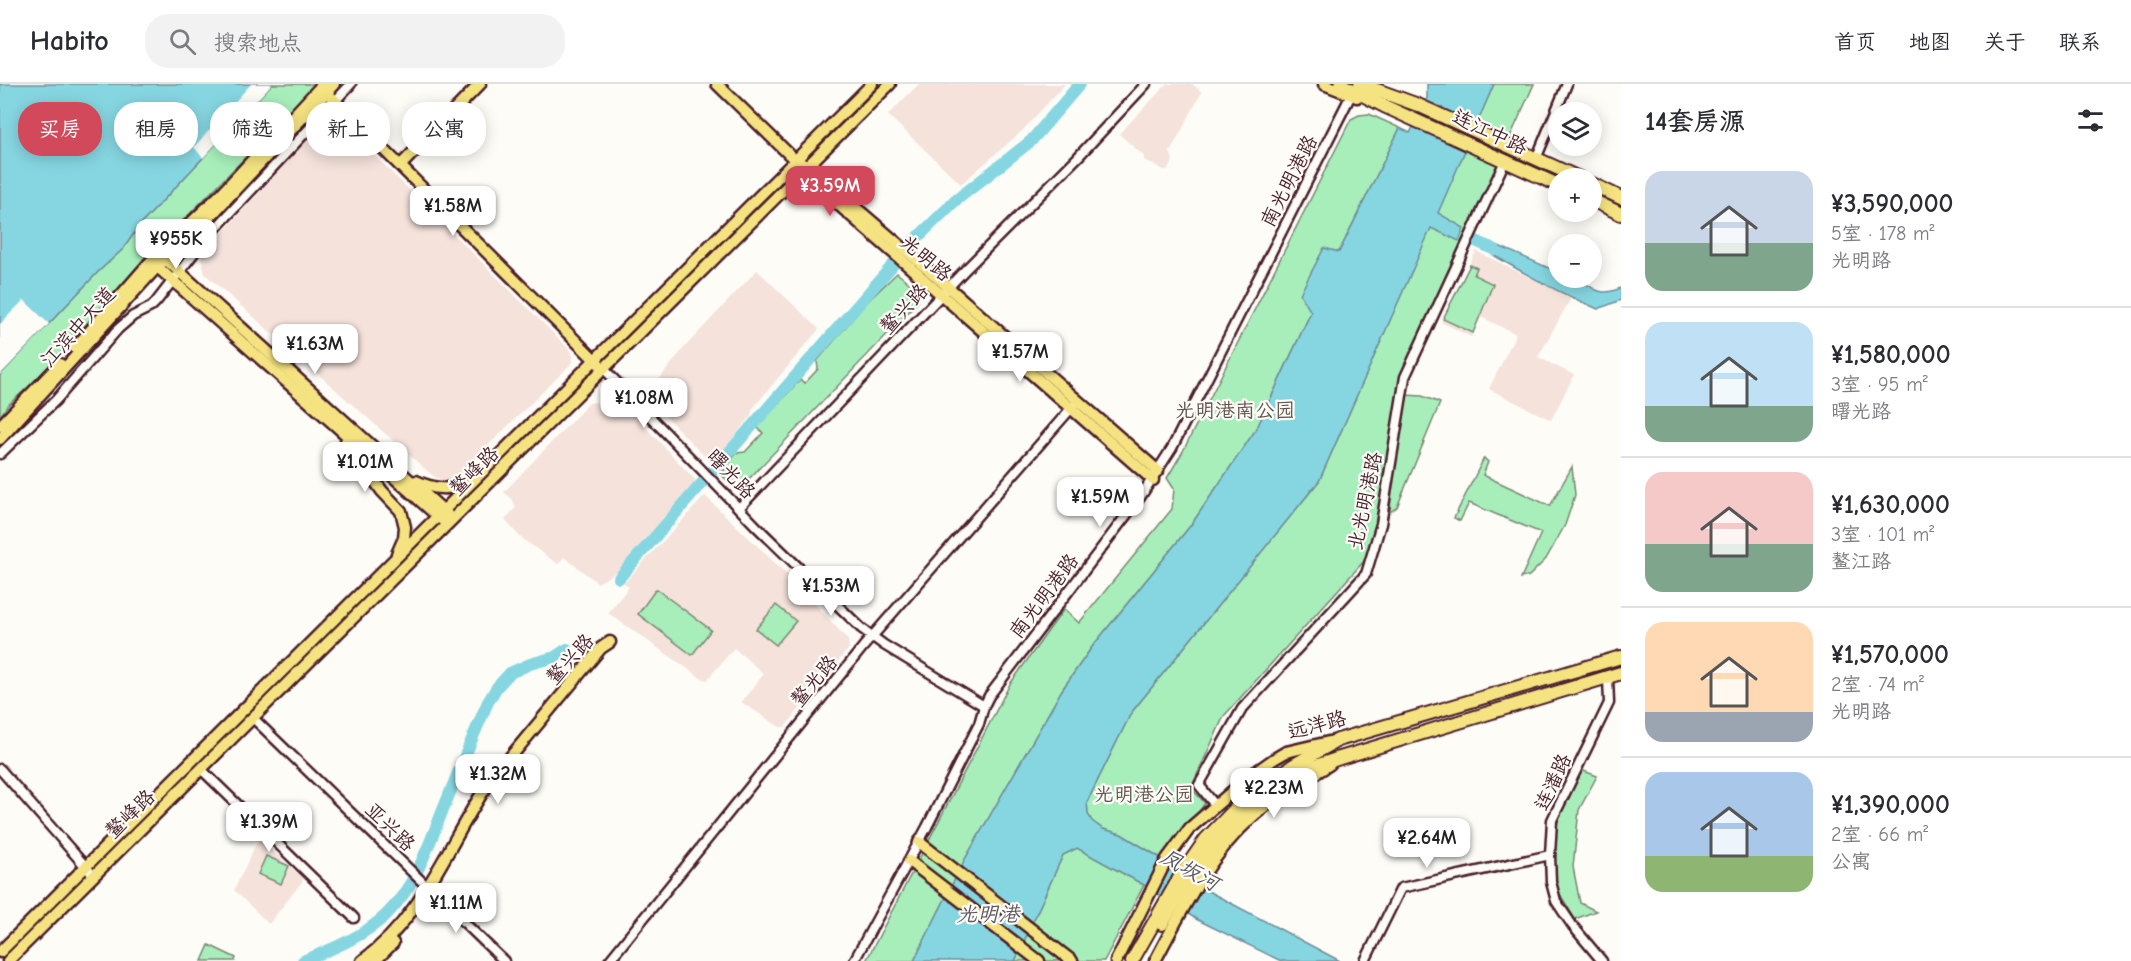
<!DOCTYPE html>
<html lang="zh">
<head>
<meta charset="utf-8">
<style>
	:root { --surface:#fff; --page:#f2f2f3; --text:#2b2b33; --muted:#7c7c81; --line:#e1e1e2; --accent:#d1495b }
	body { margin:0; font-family:"Comic Neue","LXGW WenKai TC",sans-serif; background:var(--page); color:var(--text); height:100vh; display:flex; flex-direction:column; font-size:22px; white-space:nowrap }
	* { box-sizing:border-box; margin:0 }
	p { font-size:20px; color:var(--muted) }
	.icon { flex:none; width:33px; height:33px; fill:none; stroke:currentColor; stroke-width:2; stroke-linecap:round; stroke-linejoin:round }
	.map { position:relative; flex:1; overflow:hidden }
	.side { display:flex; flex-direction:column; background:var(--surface); width:510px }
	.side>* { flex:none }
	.top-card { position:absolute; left:18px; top:18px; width:570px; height:54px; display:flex; gap:12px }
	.buttons { position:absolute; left:1548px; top:18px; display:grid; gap:12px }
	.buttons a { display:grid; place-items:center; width:54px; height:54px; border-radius:50%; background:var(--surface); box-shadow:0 3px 15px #0003; font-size:30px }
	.price { position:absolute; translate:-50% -51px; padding:0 14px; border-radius:12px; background:#fff; color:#222; font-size:20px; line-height:39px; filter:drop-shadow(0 2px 3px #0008) }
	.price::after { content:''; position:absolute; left:50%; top:36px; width:18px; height:14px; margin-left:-9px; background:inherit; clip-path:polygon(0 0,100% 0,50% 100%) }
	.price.active { background:var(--accent); color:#fff }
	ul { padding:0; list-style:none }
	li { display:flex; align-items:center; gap:18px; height:150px; padding:0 24px }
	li+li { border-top:2px solid var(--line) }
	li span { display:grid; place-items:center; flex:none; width:168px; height:120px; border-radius:18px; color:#555 }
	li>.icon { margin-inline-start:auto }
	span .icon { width:72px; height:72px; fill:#fffc; stroke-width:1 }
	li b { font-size:26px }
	h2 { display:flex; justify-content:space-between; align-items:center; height:72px; padding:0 24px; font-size:26px }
	.chip { padding:0 21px; border-radius:24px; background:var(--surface); box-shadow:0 3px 15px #0003; font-size:21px; line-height:54px }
	.chip.active { background:var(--accent); color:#fff }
	header { display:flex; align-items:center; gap:36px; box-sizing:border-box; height:84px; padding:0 30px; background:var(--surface); border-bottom:2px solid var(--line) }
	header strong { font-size:28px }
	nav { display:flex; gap:33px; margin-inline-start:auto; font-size:21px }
	.search { width:420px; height:54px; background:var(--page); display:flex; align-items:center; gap:15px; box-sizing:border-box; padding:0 21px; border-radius:24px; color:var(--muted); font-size:22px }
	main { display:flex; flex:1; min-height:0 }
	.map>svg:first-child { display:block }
</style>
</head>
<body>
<header>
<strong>Habito</strong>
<div class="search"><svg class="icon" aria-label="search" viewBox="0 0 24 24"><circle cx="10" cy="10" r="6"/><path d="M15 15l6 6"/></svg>搜索地点</div>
<nav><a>首页</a><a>地图</a><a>关于</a><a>联系</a></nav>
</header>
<main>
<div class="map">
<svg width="1621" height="877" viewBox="0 0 1621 877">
	<rect width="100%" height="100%" fill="#fdfcf7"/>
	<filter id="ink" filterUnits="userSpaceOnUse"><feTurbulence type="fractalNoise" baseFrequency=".0167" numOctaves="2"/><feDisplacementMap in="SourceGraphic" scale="12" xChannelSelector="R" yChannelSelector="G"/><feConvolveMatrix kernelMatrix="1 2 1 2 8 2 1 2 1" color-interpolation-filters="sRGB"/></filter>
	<g filter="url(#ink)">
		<g fill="#f4e2db">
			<path d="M919 0H1065L1022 47 961 100 888 31Z"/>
			<path d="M1167 0H1192L1202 8 1170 68 1173 76 1172 80 1167 86H1164L1144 76V72L1119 50Z"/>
			<path d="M321 41H343L356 53 571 267 573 273 571 280 453 396H441L432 391 205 190 201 172Z"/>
			<path d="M1476 167 1571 214 1538 273 1574 291 1551 336 1489 305 1516 250 1481 233 1471 253 1441 238Z"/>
			<path d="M757 186 819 245 753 324 751 332 712 380 646 312 684 264Z"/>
			<path d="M620 316 696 397 616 488 598 499 564 473 558 480 520 453 505 436 516 423 513 416 504 408 589 319Z"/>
			<path d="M705 412 792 495 848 556 849 564 785 643H780L741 618 764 590 734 564 707 596 701 594 608 529 629 503 624 499Z"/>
			<path d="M259 754 304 795 269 840 234 806Z"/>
		</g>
		<g fill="#a8eeba" stroke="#798672" stroke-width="1.5">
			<path d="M272 0H318L143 177 39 293 7 322 0 333V291L98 188 123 165 140 141Z"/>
			<path d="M1494 0H1534L1401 295 1377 445 1365 476 1224 632 1191 704 1205 719 1164 776 1121 750 1103 745 1092 738 1088 730 1087 718 1131 629 1319 397Z"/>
			<path d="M1369 30 1400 44 1339 168 1324 165 1301 210 1311 228 1257 344 1191 441 1092 563 1062 606 964 777 914 877H866L1010 600 1064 525 1079 539 1172 425 1174 405 1167 394 1182 369 1351 35 1359 31Z"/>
			<path d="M1470 181 1477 184 1474 191 1493 200 1473 249 1443 235Z"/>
			<path d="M897 189C906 197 921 205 918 218L744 400 732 402 721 390 736 369 745 368 763 349 757 343 800 296 805 299 818 285 817 277 866 219Z"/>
			<path d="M1405 311 1422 312 1440 319 1397 423 1390 428 1393 385Z"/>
			<path d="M1484 374 1488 378 1483 391 1550 422 1572 383 1575 411 1565 441 1546 475 1529 492 1521 494 1541 449 1469 419 1460 437 1454 434Z"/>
			<path d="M656 505 711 546 692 571 638 530Z"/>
			<path d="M776 521 796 537 776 561 756 545Z"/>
			<path d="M1581 686 1597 692 1579 726 1573 783 1580 819 1596 827 1575 835 1555 802 1553 771 1555 748 1562 724Z"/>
			<path d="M1077 764 1144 801 1104 877H1015L1063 771Z"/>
			<path d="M266 772 289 782 281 800 258 790Z"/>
			<path d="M209 861 236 874 235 877H202Z"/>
		</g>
		<g fill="#86d6e1" stroke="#6e8d98" stroke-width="1.5">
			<path d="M0 0H272L140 141 123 165 98 188 0 291Z"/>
			<path d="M1427 0H1494L1438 129 1464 144 1459 157 1431 144 1319 397 1131 629 1087 718 1088 730 1092 737 1103 745 1121 750 1164 776 1206 806 1340 877H1281L1196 835 1144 801 1077 764 1063 771 1015 877H914L964 777 1062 606 1092 563 1191 441 1257 344 1311 228 1300 210 1324 164 1339 168 1400 44 1410 49 1427 14Z"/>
			<path d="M1485 156 1558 188V194C1563 194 1569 193 1573 194 1595 201 1595 215 1621 204V216L1598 225C1557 208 1519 187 1482 164L1480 159Z"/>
		</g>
		<g fill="#fdfcf7">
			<path d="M251 0H272L203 74 194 63Z"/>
			<path d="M24 216 49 240 0 291V240Z"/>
		</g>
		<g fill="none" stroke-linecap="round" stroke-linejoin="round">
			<g stroke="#86d6e1" stroke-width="12">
				<path d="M1476 157 1495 166"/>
				<path d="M619 494 913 158 955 117 1031 57 1080 0"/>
				<path d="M303 877C332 865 365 852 387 830 417 800 429 759 445 721 459 686 473 652 488 618L497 603 510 589 530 580 555 573 567 565"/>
			</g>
			<g stroke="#4a1f2b" stroke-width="13">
				<g id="minor">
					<path d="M1536 75 1567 0"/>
					<path d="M604 285 757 443 861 544 884 561 984 622"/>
					<path d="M0 370 56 316 118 245 133 232 151 223 156 218 201 160 351 0"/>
					<path d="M739 424 963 188 1077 74 1146 0"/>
					<path d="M252 633 504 877"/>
					<path d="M0 685 93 791"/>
					<path d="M201 685 354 834"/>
					<path d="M1215 721 1199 701 1242 625 1366 490 1381 440 1405 293 1505 77"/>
					<path d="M609 877 863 563 1074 321"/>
					<path d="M854 877 927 743 979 640 984 622 989 612 1141 412 1172 364 1351 11"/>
					<path d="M1365 877 1401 804 1550 771"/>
					<path d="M1602 877 1572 841 1556 817 1551 798 1550 771 1552 736 1609 619 1608 593"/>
				</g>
			</g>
			<g stroke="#4a1f2b" stroke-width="15">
				<g id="major">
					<path d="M717 0 796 77 807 82 932 189 1158 387"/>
					<path d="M1324 0 1357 13"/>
					<path d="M323 5 599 280"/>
					<path d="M401 81 480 0"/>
					<path d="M799 83 801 88 816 101 1153 396"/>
					<path d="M161 171 447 430"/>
					<path d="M153 179 442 436"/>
					<path d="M75 264 151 177 221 110 323 0"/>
					<path d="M0 342 60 280"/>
					<path d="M0 355 157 183 192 152 334 0"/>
					<path d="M346 357 382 407 401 427 405 443 404 454 397 470"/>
					<path d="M416 397C435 406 448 406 468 400"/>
					<path d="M919 758 1072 877"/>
					<path d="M909 777 1039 877"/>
					<path d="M0 868 872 0"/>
					<path d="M8 877 890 0"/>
					<path d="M362 877C424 832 447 761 488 700L601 564 610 558"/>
					<path d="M375 877 393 859"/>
					<path d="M1116 877 1167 775 1190 744 1250 692 1274 675 1286 668 1333 657"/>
					<path d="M1155 877C1181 828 1208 773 1250 735 1273 713 1303 698 1330 680"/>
				</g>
			</g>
			<g stroke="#4a1f2b" stroke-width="16">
				<g id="highway">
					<path d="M1341 0 1384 22 1558 101"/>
					<path d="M1360 0 1418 21 1579 94"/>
					<path d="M1592 100 1621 114"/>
					<path d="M1592 116 1621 130"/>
					<path d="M1162 840C1196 781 1233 722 1296 689 1310 683 1326 679 1340 674L1621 589"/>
					<path d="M1132 877 1181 791 1206 755 1244 716 1294 681 1338 656 1621 573"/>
				</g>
			</g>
			<use href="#minor" stroke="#fdfcf7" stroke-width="8"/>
			<use href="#major" stroke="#f5e382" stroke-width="10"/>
			<use href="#highway" stroke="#f5e382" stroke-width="12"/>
		</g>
	</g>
	<g text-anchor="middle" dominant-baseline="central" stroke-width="4.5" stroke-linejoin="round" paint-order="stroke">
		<g font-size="20" fill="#4a1f2b" stroke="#fdfcf7">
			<text transform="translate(1490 48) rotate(25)">连江中路</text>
			<text transform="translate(1289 97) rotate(-63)">南光明港路</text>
			<text transform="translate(926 174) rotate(40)">光明路</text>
			<text transform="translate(904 225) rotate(-47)">鳌兴路</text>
			<text transform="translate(78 243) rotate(-48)">江滨中大道</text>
			<text transform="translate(474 387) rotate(-45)">鳌峰路</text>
			<text transform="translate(731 390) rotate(46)">曙光路</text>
			<text transform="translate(1365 417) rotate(-78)">北光明港路</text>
			<text transform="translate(1044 512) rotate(-53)">南光明港路</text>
			<text transform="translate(570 575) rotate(-48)">鳌兴路</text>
			<text transform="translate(814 597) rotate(-50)">鳌光路</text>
			<text transform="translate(1317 641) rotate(-15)">远洋路</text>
			<text transform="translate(1553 698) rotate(-65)">连潘路</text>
			<text transform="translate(130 730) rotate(-44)">鳌峰路</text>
			<text transform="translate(390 743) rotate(44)">亚兴路</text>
		</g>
		<g font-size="20" fill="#62534f" stroke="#fdfcf7">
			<text x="1235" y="326">光明港南公园</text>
			<text x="1144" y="710">光明港公园</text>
		</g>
		<g font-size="21" font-style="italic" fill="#5c5662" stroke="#fdfcf7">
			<text transform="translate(1190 786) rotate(29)">凤坂河</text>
			<text x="988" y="830">光明港</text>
		</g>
	</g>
</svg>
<div class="buttons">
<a><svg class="icon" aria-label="layers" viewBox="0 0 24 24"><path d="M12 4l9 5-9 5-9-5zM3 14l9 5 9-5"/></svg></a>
<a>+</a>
<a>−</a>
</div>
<b class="price active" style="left:830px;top:133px">¥3.59M</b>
<b class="price" style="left:453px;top:153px">¥1.58M</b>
<b class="price" style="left:176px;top:186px">¥955K</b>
<b class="price" style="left:315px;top:291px">¥1.63M</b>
<b class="price" style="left:1020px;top:299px">¥1.57M</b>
<b class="price" style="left:644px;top:345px">¥1.08M</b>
<b class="price" style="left:365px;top:409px">¥1.01M</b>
<b class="price" style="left:1100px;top:444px">¥1.59M</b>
<b class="price" style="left:831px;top:533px">¥1.53M</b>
<b class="price" style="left:498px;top:721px">¥1.32M</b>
<b class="price" style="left:1274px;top:735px">¥2.23M</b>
<b class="price" style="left:269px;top:769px">¥1.39M</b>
<b class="price" style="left:1427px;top:785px">¥2.64M</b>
<b class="price" style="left:456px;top:850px">¥1.11M</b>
<div class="top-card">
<a class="chip active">买房</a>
<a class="chip">租房</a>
<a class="chip">筛选</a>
<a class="chip">新上</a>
<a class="chip">公寓</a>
</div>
</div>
<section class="side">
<h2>14套房源<svg class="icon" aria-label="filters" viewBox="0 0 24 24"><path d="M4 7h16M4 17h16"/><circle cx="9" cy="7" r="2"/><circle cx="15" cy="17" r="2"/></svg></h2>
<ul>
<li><span style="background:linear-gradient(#c9d6e8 60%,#7fa58c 0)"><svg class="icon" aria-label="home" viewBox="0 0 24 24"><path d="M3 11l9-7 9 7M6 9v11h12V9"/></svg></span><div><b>¥3,590,000</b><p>5室 · 178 m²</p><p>光明路</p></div></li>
<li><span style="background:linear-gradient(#bfe0f5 70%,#7fa58c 0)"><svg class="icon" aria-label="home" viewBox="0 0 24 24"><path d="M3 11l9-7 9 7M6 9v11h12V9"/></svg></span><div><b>¥1,580,000</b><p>3室 · 95 m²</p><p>曙光路</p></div></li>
<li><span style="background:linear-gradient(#f6c9c9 60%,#7fa58c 0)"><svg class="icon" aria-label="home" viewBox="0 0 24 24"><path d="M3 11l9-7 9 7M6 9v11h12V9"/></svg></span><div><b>¥1,630,000</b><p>3室 · 101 m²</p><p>鳌江路</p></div></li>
<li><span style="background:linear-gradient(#ffd9b3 75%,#9aa5b1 0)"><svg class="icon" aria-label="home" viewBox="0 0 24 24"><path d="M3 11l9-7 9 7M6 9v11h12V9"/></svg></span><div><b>¥1,570,000</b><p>2室 · 74 m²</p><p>光明路</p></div></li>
<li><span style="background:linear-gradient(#a9c7e8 70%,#8fb573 0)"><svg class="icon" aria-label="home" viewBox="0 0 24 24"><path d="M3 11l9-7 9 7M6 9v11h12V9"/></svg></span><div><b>¥1,390,000</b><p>2室 · 66 m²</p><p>公寓</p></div></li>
</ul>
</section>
</main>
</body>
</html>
